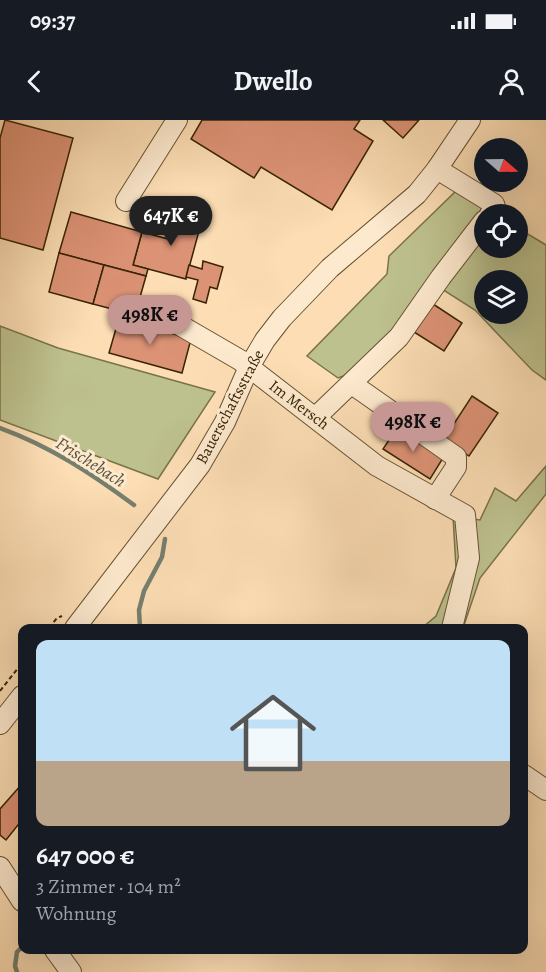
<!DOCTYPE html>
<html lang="de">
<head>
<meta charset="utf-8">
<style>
	:root { --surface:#171b24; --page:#20242c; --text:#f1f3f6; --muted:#9ea1a6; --accent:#c59692 }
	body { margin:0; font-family:Alegreya,serif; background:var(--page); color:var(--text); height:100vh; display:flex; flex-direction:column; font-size:22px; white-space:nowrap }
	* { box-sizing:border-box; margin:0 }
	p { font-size:20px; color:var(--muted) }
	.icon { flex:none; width:33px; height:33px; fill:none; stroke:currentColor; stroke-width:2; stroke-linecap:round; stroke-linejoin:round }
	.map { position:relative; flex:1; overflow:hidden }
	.sheet { position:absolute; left:18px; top:504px; width:510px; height:330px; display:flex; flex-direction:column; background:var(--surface); border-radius:12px; box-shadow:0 6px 24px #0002 }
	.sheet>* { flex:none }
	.needle { width:39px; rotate:110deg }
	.buttons { position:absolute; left:474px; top:18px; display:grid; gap:12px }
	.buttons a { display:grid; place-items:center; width:54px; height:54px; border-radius:50%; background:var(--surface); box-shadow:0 6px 24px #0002; font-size:30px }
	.price { position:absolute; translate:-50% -51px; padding:0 14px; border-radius:21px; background:var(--accent); color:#111; font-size:20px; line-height:39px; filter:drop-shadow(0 2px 3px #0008) }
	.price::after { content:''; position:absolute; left:50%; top:36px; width:18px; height:14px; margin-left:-9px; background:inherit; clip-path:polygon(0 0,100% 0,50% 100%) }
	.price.selected { background:#222; color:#fff }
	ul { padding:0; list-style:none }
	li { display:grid; align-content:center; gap:12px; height:318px; padding:0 18px }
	li span { display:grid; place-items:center; height:186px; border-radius:12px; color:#555 }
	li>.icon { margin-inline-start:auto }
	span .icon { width:108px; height:108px; fill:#fffc; stroke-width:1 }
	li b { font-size:26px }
	.status { display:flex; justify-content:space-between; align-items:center; height:42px; padding:0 30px; background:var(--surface); direction:ltr }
	.status svg { height:16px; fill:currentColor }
	header { display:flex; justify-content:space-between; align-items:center; height:78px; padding:0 18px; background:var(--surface); font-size:27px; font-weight:700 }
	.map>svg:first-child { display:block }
</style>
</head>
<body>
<div class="status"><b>09:37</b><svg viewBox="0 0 49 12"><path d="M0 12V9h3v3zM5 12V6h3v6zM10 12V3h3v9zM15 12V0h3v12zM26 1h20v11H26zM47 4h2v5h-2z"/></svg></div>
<header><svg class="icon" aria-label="back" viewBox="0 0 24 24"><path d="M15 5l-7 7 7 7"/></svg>Dwello<svg class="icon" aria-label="person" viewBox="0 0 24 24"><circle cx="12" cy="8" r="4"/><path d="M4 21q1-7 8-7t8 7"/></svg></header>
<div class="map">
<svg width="546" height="852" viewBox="0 0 546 852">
	<rect width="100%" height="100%" fill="#fcddb4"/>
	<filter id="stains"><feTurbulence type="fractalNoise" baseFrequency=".00333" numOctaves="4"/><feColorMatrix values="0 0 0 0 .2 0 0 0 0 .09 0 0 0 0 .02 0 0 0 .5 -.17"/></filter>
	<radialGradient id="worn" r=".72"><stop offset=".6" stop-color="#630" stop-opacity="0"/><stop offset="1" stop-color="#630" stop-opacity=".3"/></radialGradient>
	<g fill="#bdc18e" stroke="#7a724a" stroke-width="1.5" fill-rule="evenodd">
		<path d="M456 71 495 94H484V128H518V108L546 125V260L532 250 475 190 431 162 362 249 338 258 307 236 387 154 389 136ZM484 160H518V194H484Z"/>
		<path d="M0 206 58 228 215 272 158 359 0 300Z"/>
		<path d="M546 346V374L480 458 463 508H422L436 496 456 448 453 396 480 400 495 368 516 381Z"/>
	</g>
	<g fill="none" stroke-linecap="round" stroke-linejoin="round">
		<g stroke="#767f6e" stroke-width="4.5">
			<path d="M0 308C50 326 92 354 134 385"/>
			<path d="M140 508 139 490 144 471 162 437 165 419"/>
			<path d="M17 852 15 846 17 832 22 827"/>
		</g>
	</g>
	<g fill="#dc9275" stroke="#382405" stroke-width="1.5">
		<path d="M5 0 73 18 43 130 0 118V18Z"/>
		<path d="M202 0H360L354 9 373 21 332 90 261 47 254 58 191 19Z"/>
		<path d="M383 0H419L403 18Z"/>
		<path d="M144 78 157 82 153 97 140 93Z"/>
		<path d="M176 89 203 96 186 159 133 145 142 112 168 119Z"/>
		<path d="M71 92 142 112 133 145 148 149 146 156 59 133Z"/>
		<path d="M59 133 104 145 93 184 49 172Z"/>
		<path d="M203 141 223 147 217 169 210 167 206 183 193 179 198 160 186 157 189 145 202 149Z"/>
		<path d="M104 145 146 156 135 195 93 184Z"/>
		<path d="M433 184 462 203 444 231 414 212Z"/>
		<path d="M119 198 191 219 182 253 109 233Z"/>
		<path d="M472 276 498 293 469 336 444 319Z"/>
		<path d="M397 308 443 338 430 359 383 329Z"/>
		<path d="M21 665 22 666V700L6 720 0 715V689Z"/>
	</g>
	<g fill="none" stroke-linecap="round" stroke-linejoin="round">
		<g stroke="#695231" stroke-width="22">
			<g id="minor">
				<path d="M437 49 494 84 495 87 490 94"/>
				<path d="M126 81 177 0"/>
				<path d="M152 189 240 240 377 346 465 395 469 438 452 508"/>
				<path d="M352 264 456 337V347L435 379"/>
				<path d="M316 297 399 217 441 157 484 101"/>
				<path d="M75 508 200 345 225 302 249 247 265 220 282 198 330 148 417 74 437 49 470 0"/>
				<path d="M0 604 22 576"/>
				<path d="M524 655 546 670"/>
				<path d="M0 747 22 781"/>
				<path d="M55 830 71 852"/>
			</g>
		</g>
		<g stroke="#382405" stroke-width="2" stroke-dasharray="4.5 3" stroke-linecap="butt">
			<path d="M49 508 57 498 62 496"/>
			<path d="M0 571 22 543"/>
		</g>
		<use href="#minor" stroke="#fde9ce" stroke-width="20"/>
	</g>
	<g text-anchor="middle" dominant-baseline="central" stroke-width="6" stroke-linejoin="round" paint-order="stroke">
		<g font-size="16" fill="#382405" stroke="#fde9ce">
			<text transform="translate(299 285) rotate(37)">Im Mersch</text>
			<text transform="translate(230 287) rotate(-62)">Bauerschaftsstraße</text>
		</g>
		<g font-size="18" font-style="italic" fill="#57513a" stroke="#fde9ce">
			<text transform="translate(91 342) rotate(32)">Frischebach</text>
		</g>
	</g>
	<rect width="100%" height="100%" filter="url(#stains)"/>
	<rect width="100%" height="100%" fill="url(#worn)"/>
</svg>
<div class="buttons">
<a><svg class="needle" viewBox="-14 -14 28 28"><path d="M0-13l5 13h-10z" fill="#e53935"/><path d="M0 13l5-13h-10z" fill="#9ea1a6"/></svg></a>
<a><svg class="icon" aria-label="locate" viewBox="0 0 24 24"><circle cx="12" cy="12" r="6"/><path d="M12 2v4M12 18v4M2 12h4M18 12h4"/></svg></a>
<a><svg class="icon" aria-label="layers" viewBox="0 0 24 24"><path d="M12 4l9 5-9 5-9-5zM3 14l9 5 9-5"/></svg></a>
</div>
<b class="price selected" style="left:171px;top:127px">647K €</b>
<b class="price" style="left:150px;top:226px">498K €</b>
<b class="price" style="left:413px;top:333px">498K €</b>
<section class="sheet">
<ul>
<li><span style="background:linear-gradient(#bfe0f5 65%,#b9a48a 0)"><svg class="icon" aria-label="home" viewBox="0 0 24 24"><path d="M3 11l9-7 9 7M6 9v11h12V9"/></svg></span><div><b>647 000 €</b><p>3 Zimmer · 104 m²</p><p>Wohnung</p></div></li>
</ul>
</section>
</div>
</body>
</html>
